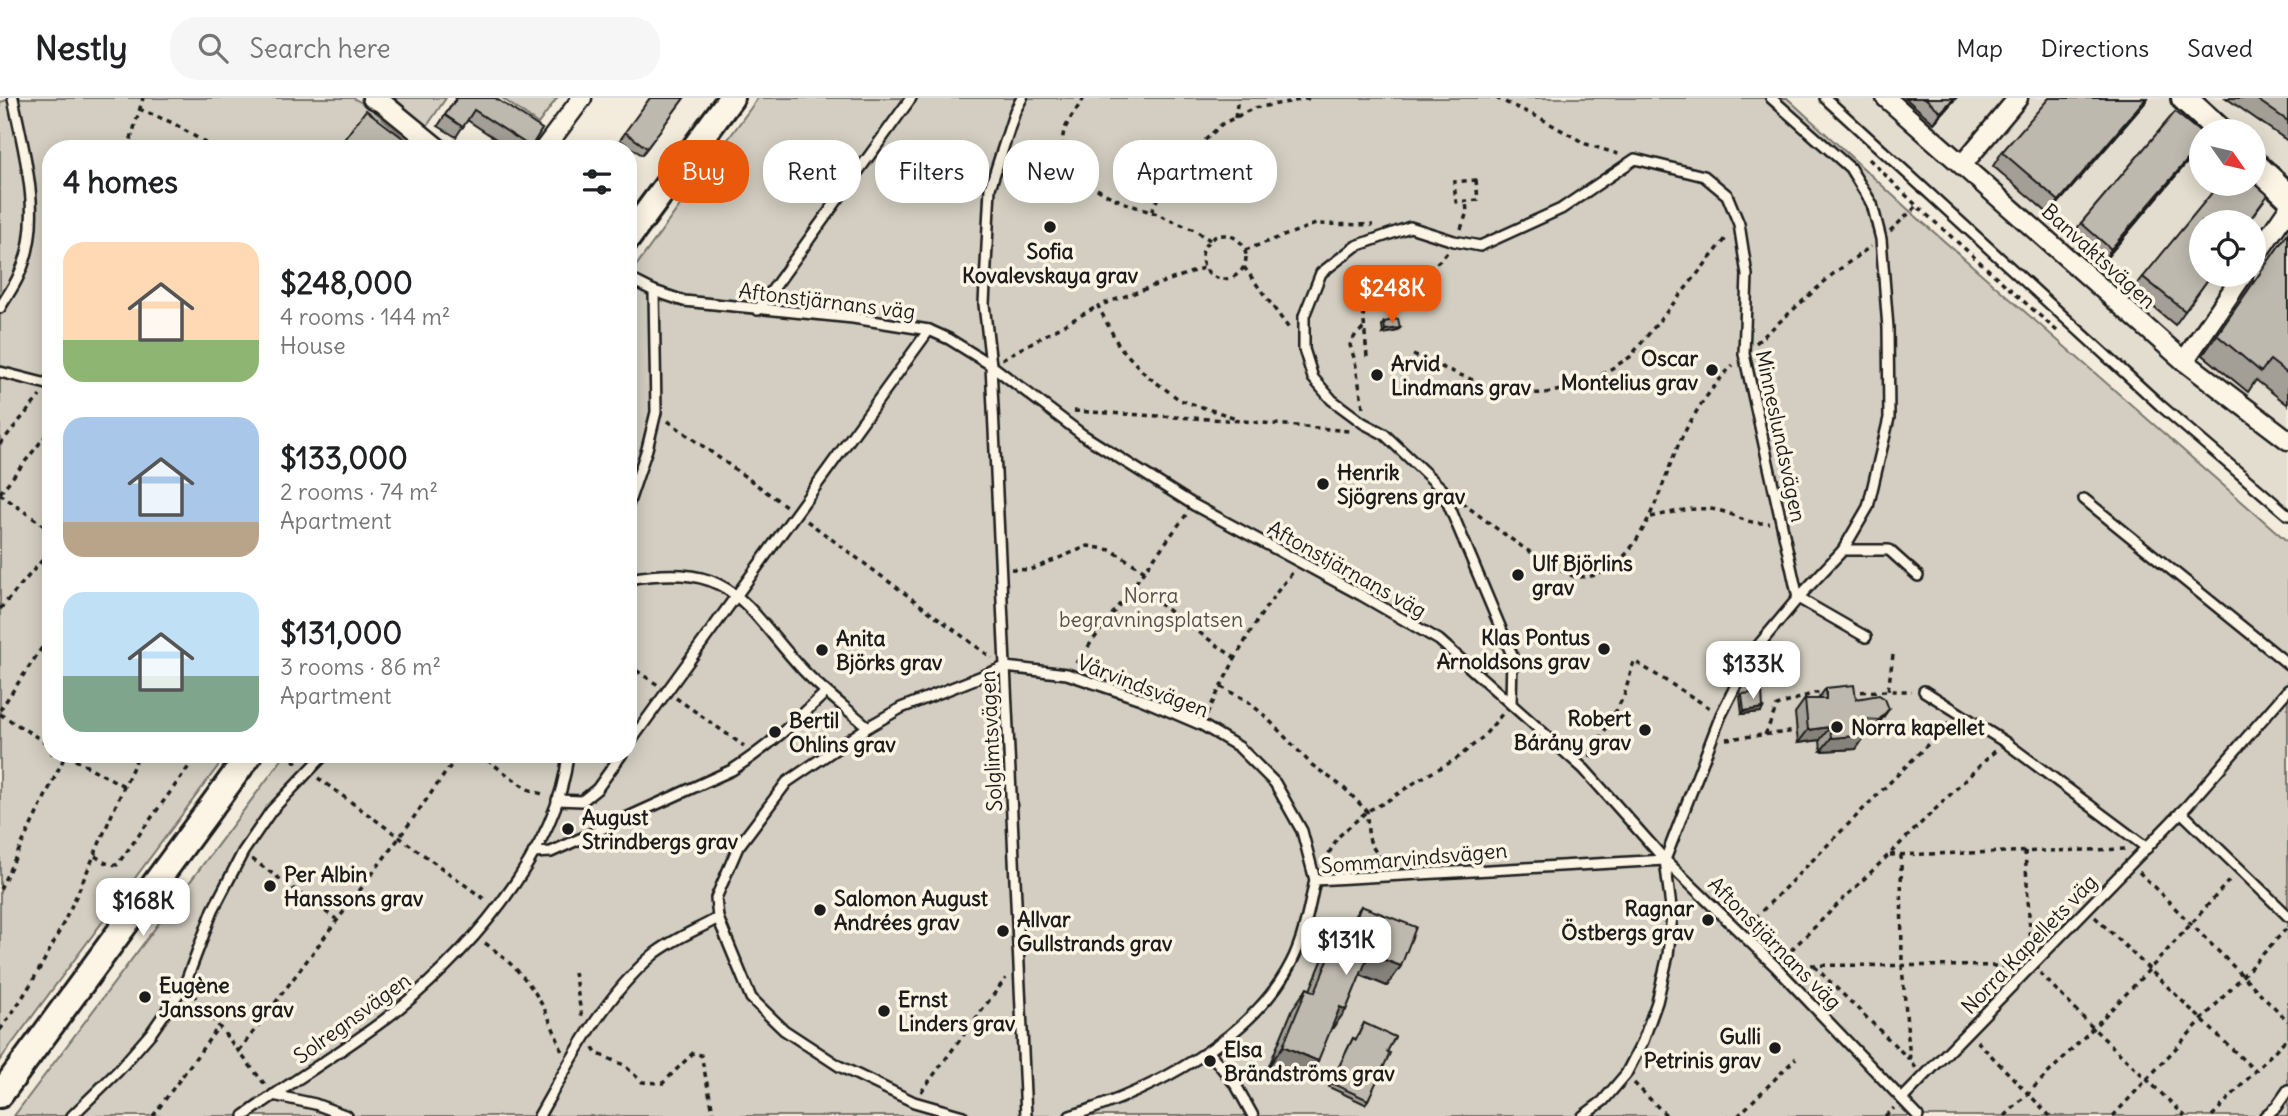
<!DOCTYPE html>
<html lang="en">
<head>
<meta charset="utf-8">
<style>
	:root { --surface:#fff; --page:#f6f6f6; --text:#202124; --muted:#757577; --line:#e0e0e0; --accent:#ea580c }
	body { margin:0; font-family:Delius,sans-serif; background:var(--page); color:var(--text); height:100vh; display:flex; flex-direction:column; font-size:26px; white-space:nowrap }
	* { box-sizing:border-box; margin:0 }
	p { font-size:23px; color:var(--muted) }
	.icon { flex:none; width:38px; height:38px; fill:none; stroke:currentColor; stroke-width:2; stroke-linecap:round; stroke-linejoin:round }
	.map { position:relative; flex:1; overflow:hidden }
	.panel { position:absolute; left:42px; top:42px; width:595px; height:623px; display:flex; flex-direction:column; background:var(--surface); border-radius:28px; box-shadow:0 4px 18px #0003 }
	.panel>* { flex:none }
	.banner { position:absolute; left:658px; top:42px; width:665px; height:63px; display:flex; gap:14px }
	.needle { width:46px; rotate:124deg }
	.controls { position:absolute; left:2189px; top:21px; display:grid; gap:14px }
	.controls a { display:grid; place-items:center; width:77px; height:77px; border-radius:50%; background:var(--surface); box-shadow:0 4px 18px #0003; font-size:35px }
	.price { position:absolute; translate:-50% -60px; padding:0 16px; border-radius:14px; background:#fff; color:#222; font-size:23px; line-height:46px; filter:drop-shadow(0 2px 4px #0008) }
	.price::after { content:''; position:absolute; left:50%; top:42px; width:21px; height:16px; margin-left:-10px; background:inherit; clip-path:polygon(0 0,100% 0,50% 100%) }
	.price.selected { background:var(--accent); color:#fff }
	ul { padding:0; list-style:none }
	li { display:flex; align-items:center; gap:21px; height:175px; padding:0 21px }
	li span { display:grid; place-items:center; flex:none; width:196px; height:140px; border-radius:21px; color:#555 }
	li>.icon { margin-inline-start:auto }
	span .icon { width:84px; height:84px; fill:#fffc; stroke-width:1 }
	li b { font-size:30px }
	h2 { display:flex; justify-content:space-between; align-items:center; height:84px; padding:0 21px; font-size:30px }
	.tag { padding:0 24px; border-radius:28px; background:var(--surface); box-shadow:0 4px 18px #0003; font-size:24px; line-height:63px }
	.tag.selected { background:var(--accent); color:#fff }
	header { display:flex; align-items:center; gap:42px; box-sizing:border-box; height:98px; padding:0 35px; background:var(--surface); border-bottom:2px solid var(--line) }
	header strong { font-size:33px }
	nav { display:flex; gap:38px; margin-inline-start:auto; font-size:24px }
	.search { width:490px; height:63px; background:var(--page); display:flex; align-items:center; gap:18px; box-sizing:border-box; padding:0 24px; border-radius:28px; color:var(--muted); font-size:26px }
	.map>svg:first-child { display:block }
</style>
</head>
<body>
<header>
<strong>Nestly</strong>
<div class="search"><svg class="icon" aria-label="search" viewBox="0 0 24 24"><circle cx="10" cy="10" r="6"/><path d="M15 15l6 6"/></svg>Search here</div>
<nav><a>Map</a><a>Directions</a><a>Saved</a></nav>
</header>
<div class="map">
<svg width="2288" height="1018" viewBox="0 0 2288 1018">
	<rect width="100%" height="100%" fill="#f3ecdd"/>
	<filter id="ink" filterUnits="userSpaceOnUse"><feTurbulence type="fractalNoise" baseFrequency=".0143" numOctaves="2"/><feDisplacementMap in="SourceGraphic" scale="14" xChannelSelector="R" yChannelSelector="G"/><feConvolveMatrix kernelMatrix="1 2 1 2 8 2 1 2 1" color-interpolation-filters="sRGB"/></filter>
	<g filter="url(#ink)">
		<path fill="#e3ddcf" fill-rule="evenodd" d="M1827 0H2288V423L2192 343 1875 55ZM2202 33H2254V86H2202ZM2202 124H2254V177H2202Z"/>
		<g fill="#d3cec1" stroke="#78756e" stroke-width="2">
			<path d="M15 0H353L369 9 418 51H51V656H227L0 962V4Z"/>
			<path d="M394 0H446L427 28Z"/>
			<path d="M502 0H557L538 26Z"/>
			<path d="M758 0H1787L1912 115 2288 444V1018H14L286 656H628V185L632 182 636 168Z"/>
		</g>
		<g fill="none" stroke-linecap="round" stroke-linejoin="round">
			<g stroke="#1c1c1c" stroke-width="14">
				<g id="lane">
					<path d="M1022 0 1015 13 990 90 984 206 991 267 1026 1018"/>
					<path d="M1825 0 2160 307 2288 417"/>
					<path d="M628 180 654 193 684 203 853 220 929 232 949 241 991 267 1083 337 1194 407 1361 497 1439 542 1584 671 1665 762 1775 868 1918 1018"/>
					<path d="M0 210C6 199 14 189 19 177 45 122 24 56 13 0"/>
					<path d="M758 212 911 0"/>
					<path d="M0 274 51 287"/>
					<path d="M2084 401 2288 566"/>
					<path d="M628 407 647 351 656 314 654 193"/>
					<path d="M1843 452H1889L1918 478"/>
					<path d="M628 481C733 463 741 504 803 572 823 593 846 610 868 629"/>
					<path d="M1924 593 2005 644 2147 750"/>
					<path d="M1511 605 1512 557 1442 391 1384 336 1363 325 1332 302 1313 280 1304 251V218L1321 175 1356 148 1410 129 1454 143 1480 148 1561 111 1635 61 1704 78 1727 97 1739 126 1747 177 1744 256 1798 500 1866 539"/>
					<path d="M628 647 929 232"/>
					<path d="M557 702 582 703 597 691 622 656"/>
					<path d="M2181 714 2288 818"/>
					<path d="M533 755 551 754 732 672C767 650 796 623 826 594"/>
					<path d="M718 820 751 900 784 932 839 968 914 1004 963 1018"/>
					<path d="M1209 954 1237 989 1253 1018"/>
					<path d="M273 997 315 1006 347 1018"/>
					<path d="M1902 1001 2187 708 2288 592"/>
					<path d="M72 1018 118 973 151 935 185 886 213 812 243 754 271 713 325 656"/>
					<path d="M244 1018C289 985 339 956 384 922 461 864 558 756 568 656"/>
					<path d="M539 1018C571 962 603 900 653 857 671 842 697 832 718 820L716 800 738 749 787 684 868 629 901 610 1005 569 1067 576 1141 601 1202 627 1239 649 1275 685 1302 733 1315 782"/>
					<path d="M1070 1018C1149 994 1252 942 1291 865 1304 840 1309 810 1315 782L1665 762"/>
					<path d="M1583 1018 1603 1003 1626 976 1643 943 1657 904 1668 857 1672 817 1665 762 1721 617 1752 555 1798 500 1843 452 1868 409 1889 320 1888 230 1881 141 1872 106 1850 70 1771 0"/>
					<path d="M2265 1018 2276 1009 2288 992"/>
				</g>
			</g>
			<g stroke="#1c1c1c" stroke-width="23">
				<g id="street">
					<path d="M372 0 384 6 439 51"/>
					<path d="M1886 0 2184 263 2288 342"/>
					<path d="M544 51 582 0"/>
					<path d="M1962 67 2018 0"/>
					<path d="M2254 160 2288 111"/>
					<path d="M2184 263 2243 177"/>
				</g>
			</g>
			<g stroke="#1c1c1c" stroke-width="30">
				<g id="secondary">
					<path d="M2184 0 2220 33"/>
					<path d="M2254 66 2288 98"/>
					<path d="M628 140 731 0"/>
					<path d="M0 997 250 656"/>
				</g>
			</g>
			<g stroke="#1c1c1c" stroke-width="3.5" stroke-dasharray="5 5" stroke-linecap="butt">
				<path d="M1084 0C1078 10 1064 27 1063 38 1061 83 1117 103 1151 114L1169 77 1222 26 1254 10 1312 0"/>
				<path d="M1496 0 1540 20 1586 46 1621 57"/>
				<path d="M139 11 173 25 215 51"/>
				<path d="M1235 20 1238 0"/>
				<path d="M128 51 143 0"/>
				<path d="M1869 61 1917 108 2057 233"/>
				<path d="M1476 82 1478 102 1456 104 1454 84Z"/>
				<path d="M1152 114 1194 132 1210 142"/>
				<path d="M1461 131 1467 114 1466 103"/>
				<path d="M1890 133 1917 108"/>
				<circle cx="1224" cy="159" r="22"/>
				<path d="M1245 152 1316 126 1373 127"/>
				<path d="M1244 169 1290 232"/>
				<path d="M1203 170 1098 208 1119 248 1146 277 1180 302 1236 320"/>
				<path d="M1756 245 1833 176 1871 148"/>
				<path d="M1413 257 1506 296 1546 295 1585 287 1630 259 1728 138"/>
				<path d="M1367 259 1361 189C1391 181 1430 180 1448 153"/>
				<path d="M1002 261 1098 208"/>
				<path d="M1363 309 1355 263 1350 247 1356 236 1364 230"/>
				<path d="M1074 313 1243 323 1349 333"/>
				<path d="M668 323 786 408"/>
				<path d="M0 346 40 298"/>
				<path d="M0 395 51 331"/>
				<path d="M0 396 51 433"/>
				<path d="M1462 405C1493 427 1524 453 1559 471 1563 473 1569 477 1573 478 1638 489 1661 383 1681 341 1694 315 1712 288 1733 267"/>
				<path d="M1651 419C1675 414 1697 407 1721 413 1742 419 1744 426 1769 425"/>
				<path d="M807 423 992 560"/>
				<path d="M1011 471 1030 472 1088 448 1111 452 1145 473"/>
				<path d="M1134 488 1235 560"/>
				<path d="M0 511 51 452"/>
				<path d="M1893 557 1888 593H1912"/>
				<path d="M1076 565 1186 417"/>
				<path d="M628 567 658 587"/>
				<path d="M1221 589 1246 602 1264 617 1312 667 1343 689 1367 713C1368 740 1367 747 1387 766"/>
				<path d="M1851 594 1888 593"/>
				<path d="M676 600 744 648"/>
				<path d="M0 612 51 536"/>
				<path d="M0 616 51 648"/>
				<path d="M1207 616C1232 566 1256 517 1293 474"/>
				<path d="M1765 637 1777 608 1814 595 1826 594"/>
				<path d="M1726 641 1798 633"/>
				<path d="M285 656 300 667"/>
				<path d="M479 656 527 691 545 697"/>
				<path d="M66 657 124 688"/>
				<path d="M1590 659 1624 598 1634 563 1710 610"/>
				<path d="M318 680 487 803"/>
				<path d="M2025 753 2031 849"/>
				<path d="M1890 757 2127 751"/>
				<path d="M1901 757 1902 868 1910 962 1916 970"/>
				<path d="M95 758 106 765 117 767 198 656"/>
				<path d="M252 761 336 821"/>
				<path d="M1324 764 1338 739 1367 713 1384 705 1420 681 1455 662 1483 639 1503 615"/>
				<path d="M2139 774 2288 923"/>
				<path d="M0 791 66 656"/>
				<path d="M2095 819 2255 973"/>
				<path d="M1748 827 1950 624"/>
				<path d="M485 845C530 878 543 902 562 953"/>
				<path d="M1784 859 1997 651"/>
				<path d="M1791 867 2015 868"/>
				<path d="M1814 868 1909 961"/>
				<path d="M574 874 582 920"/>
				<path d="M2040 875 2093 930 2185 1018"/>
				<path d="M193 896 267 989"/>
				<path d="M0 932C62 849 95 749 139 656"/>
				<path d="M1977 943 2050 1018"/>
				<path d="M593 950 596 955 624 967 642 984 663 985 693 955 701 957 714 1018"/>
				<path d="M239 953 399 740 459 656"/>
				<path d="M1634 985 1667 1018"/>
				<path d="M921 994 1006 880"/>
				<path d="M153 1018 219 928"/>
				<path d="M1738 1018 1796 960"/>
				<path d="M1885 1018 1894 1010"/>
				<path d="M2005 1018C2083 941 2160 864 2231 780"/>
				<path d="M2113 1018 2287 830"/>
				<path d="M2212 1018 2288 939"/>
			</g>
			<use href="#lane" stroke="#fcf5e5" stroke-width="9"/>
			<use href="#street" stroke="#fcf5e5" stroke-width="18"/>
			<use href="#secondary" stroke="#fcf5e5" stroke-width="24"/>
		</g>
		<g fill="#a39f96" stroke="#1c1c1c" stroke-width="2">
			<path d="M456 0 542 31 529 51H511L467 22 456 39 438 28Z"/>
			<path d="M650 0H684L642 57 620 42Z"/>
			<path d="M1905 0H1956L1934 25Z"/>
			<path d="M2226 0H2288V43Z"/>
			<path d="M2144 6 2049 116 1993 68 2002 54Z"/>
			<path d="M2202 36V46L2196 54 2102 165 2071 139 2081 125Z"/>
			<path d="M2288 135V307L2256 282 2248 294 2203 257Z"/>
			<path d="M2211 177 2175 227 2133 192 2143 179Z"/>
			<path d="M1384 224 1400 230 1397 233 1383 236 1382 227Z"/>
			<path d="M1826 590 1889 611 1879 625 1869 636H1866L1856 651 1821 653 1820 642 1798 645 1795 615 1805 601H1818Z"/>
			<path d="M1742 596 1763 610 1761 614 1742 616 1740 599Z"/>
			<path d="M1361 808 1401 868 1387 888 1360 877 1304 982 1269 968 1293 910 1307 890 1310 892 1329 846 1342 827 1347 829Z"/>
			<path d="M1364 925 1387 954 1368 1002 1365 1006 1329 989 1351 944 1353 940 1356 941Z"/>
		</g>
		<g fill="#85827a" stroke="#1c1c1c" stroke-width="2">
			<path d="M1954 0H1956L1934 25 1941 14Z"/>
			<path d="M2146 0H2148L2144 6 2049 116 2059 103Z"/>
			<path d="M2202 45 2196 54 2102 165 2111 151Z"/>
			<path d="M1400 230 1397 233 1383 236 1385 232Z"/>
			<path d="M1763 610 1761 614 1742 616 1744 613Z"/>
			<path d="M1889 611 1879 625 1869 636 1856 635 1865 621Z"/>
			<path d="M1830 629 1820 642 1798 645 1808 632Z"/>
			<path d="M1866 637 1856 651 1821 653 1831 640Z"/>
			<path d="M1369 856 1401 868 1387 888 1356 875Z"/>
			<path d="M1340 909 1346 912 1332 931 1326 929Z"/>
			<path d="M1283 948 1318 963 1304 982 1269 968Z"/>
		</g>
		<g fill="#beb9ae" stroke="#1c1c1c" stroke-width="2">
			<path d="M457 0H495L542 31 531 49 474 12 463 29 445 17Z"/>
			<path d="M650 0H684L647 50 625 34Z"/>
			<path d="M1925 0H1954L1941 14Z"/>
			<path d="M2049 0H2146L2059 103 2002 54Z"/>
			<path d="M2255 0H2288V23Z"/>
			<path d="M366 12 416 50 415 51H379L374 47 371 51H337Z"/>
			<path d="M2175 14 2202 36V45L2111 151 2081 125Z"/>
			<path d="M621 45V51H604V47Z"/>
			<path d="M2254 85 2268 97 2248 124H2202V177H2211L2185 213 2143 179 2219 86H2254Z"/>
			<path d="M2288 135V276L2270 262 2261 274 2217 237Z"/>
			<path d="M1398 221 1400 230 1385 232 1384 224Z"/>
			<path d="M1854 587 1856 601 1879 597 1885 601 1889 611 1879 622 1865 621 1866 637 1831 640 1830 629 1808 632 1805 601H1826V590Z"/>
			<path d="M1762 594 1763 610 1744 613 1742 596Z"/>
			<path d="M1361 808 1416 829 1401 868 1369 856 1346 912 1340 909 1318 963 1283 948 1307 890 1315 894 1342 827 1352 831Z"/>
			<path d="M1364 925 1395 939 1387 954 1390 955 1368 1002 1331 985 1353 940 1356 942Z"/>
		</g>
	</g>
	<g fill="#1c1c1c" stroke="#fcf5e5" stroke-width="2.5">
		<circle cx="1050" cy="129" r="7"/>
		<circle cx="1712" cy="272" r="7"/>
		<circle cx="1377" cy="277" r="7"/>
		<circle cx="1323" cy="386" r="7"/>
		<circle cx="1518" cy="477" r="7"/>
		<circle cx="1604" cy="551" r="7"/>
		<circle cx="822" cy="552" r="7"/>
		<circle cx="1837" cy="629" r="7"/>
		<circle cx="1645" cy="632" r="7"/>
		<circle cx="775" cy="634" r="7"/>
		<circle cx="568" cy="731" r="7"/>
		<circle cx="270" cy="788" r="7"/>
		<circle cx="820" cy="812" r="7"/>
		<circle cx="1708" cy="822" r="7"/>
		<circle cx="1003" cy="833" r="7"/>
		<circle cx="145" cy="899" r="7"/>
		<circle cx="884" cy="913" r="7"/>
		<circle cx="1775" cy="950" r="7"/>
		<circle cx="1210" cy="963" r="7"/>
	</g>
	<g text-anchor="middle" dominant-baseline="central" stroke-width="7" stroke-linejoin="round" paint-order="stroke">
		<g font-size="21" font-weight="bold" fill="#1c1c1c" stroke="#fcf5e5" text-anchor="start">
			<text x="1050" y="153" text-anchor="middle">Sofia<tspan x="1050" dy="24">Kovalevskaya grav</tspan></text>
			<text x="1698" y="260" text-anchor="end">Oscar<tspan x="1698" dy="24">Montelius grav</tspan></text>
			<text x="1391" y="265">Arvid<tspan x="1391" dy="24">Lindmans grav</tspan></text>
			<text x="1337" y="374">Henrik<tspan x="1337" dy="24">Sjögrens grav</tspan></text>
			<text x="1532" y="465">Ulf Björlins<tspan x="1532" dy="24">grav</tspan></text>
			<text x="1590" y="539" text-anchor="end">Klas Pontus<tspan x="1590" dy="24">Arnoldsons grav</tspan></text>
			<text x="836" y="540">Anita<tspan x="836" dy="24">Björks grav</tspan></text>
			<text x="1631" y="620" text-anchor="end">Robert<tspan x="1631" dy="24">Bárány grav</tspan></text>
			<text x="789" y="622">Bertil<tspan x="789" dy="24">Ohlins grav</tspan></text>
			<text x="1851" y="629">Norra kapellet</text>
			<text x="582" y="719">August<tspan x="582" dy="24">Strindbergs grav</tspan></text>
			<text x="284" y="776">Per Albin<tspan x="284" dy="24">Hanssons grav</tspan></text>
			<text x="834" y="800">Salomon August<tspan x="834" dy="24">Andrées grav</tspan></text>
			<text x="1694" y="810" text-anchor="end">Ragnar<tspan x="1694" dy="24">Östbergs grav</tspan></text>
			<text x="1017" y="821">Allvar<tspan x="1017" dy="24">Gullstrands grav</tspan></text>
			<text x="159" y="887">Eugène<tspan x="159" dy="24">Janssons grav</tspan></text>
			<text x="898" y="901">Ernst<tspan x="898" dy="24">Linders grav</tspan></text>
			<text x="1761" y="938" text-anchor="end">Gulli<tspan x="1761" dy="24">Petrinis grav</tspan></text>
			<text x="1224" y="951">Elsa<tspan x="1224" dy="24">Brändströms grav</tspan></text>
		</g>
		<g font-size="21" fill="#1c1c1c" stroke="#fcf5e5">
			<text transform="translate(2099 158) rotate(42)">Banvaktsvägen</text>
			<text transform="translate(827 203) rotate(7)">Aftonstjärnans väg</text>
			<text transform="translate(1781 338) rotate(78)">Minneslundsvägen</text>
			<text transform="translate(1347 471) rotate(29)">Aftonstjärnans väg</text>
			<text transform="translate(1143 588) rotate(21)">Vårvindsvägen</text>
			<text transform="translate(991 643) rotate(-93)">Solglimtsvägen</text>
			<text transform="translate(1414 760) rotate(-5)">Sommarvindsvägen</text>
			<text transform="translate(1775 845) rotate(45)">Aftonstjärnans väg</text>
			<text transform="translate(2029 846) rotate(-46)">Norra Kapellets väg</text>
			<text transform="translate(352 920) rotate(-36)">Solregnsvägen</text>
		</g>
		<g font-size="21" fill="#53514e" stroke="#fcf5e5">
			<text x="1151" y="497">Norra<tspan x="1151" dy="24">begravningsplatsen</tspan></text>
		</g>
	</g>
</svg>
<div class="controls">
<a><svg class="needle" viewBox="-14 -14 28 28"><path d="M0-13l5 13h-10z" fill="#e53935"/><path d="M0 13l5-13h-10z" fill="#757577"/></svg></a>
<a><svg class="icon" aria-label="locate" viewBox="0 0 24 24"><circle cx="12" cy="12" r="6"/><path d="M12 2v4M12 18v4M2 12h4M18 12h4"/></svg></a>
</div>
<b class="price selected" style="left:1392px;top:227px">$248K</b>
<b class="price" style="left:1753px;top:603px">$133K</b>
<b class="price" style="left:143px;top:840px">$168K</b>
<b class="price" style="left:1346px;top:879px">$131K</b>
<div class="banner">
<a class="tag selected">Buy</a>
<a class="tag">Rent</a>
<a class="tag">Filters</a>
<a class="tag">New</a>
<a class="tag">Apartment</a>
</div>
<section class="panel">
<h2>4 homes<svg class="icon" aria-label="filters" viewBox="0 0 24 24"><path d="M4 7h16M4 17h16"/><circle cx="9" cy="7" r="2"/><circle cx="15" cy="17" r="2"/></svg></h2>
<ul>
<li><span style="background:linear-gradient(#ffd9b3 70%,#8fb573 0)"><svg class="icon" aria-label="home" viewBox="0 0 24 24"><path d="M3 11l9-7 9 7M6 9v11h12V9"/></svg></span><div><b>$248,000</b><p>4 rooms · 144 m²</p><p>House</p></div></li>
<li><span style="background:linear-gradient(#a9c7e8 75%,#b9a48a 0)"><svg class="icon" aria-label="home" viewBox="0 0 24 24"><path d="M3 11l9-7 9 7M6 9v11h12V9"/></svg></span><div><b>$133,000</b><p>2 rooms · 74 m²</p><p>Apartment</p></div></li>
<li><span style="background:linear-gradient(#bfe0f5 60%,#7fa58c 0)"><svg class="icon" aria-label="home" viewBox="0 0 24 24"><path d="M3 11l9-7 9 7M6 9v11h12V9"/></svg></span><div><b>$131,000</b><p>3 rooms · 86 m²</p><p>Apartment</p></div></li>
</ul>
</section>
</div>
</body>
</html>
